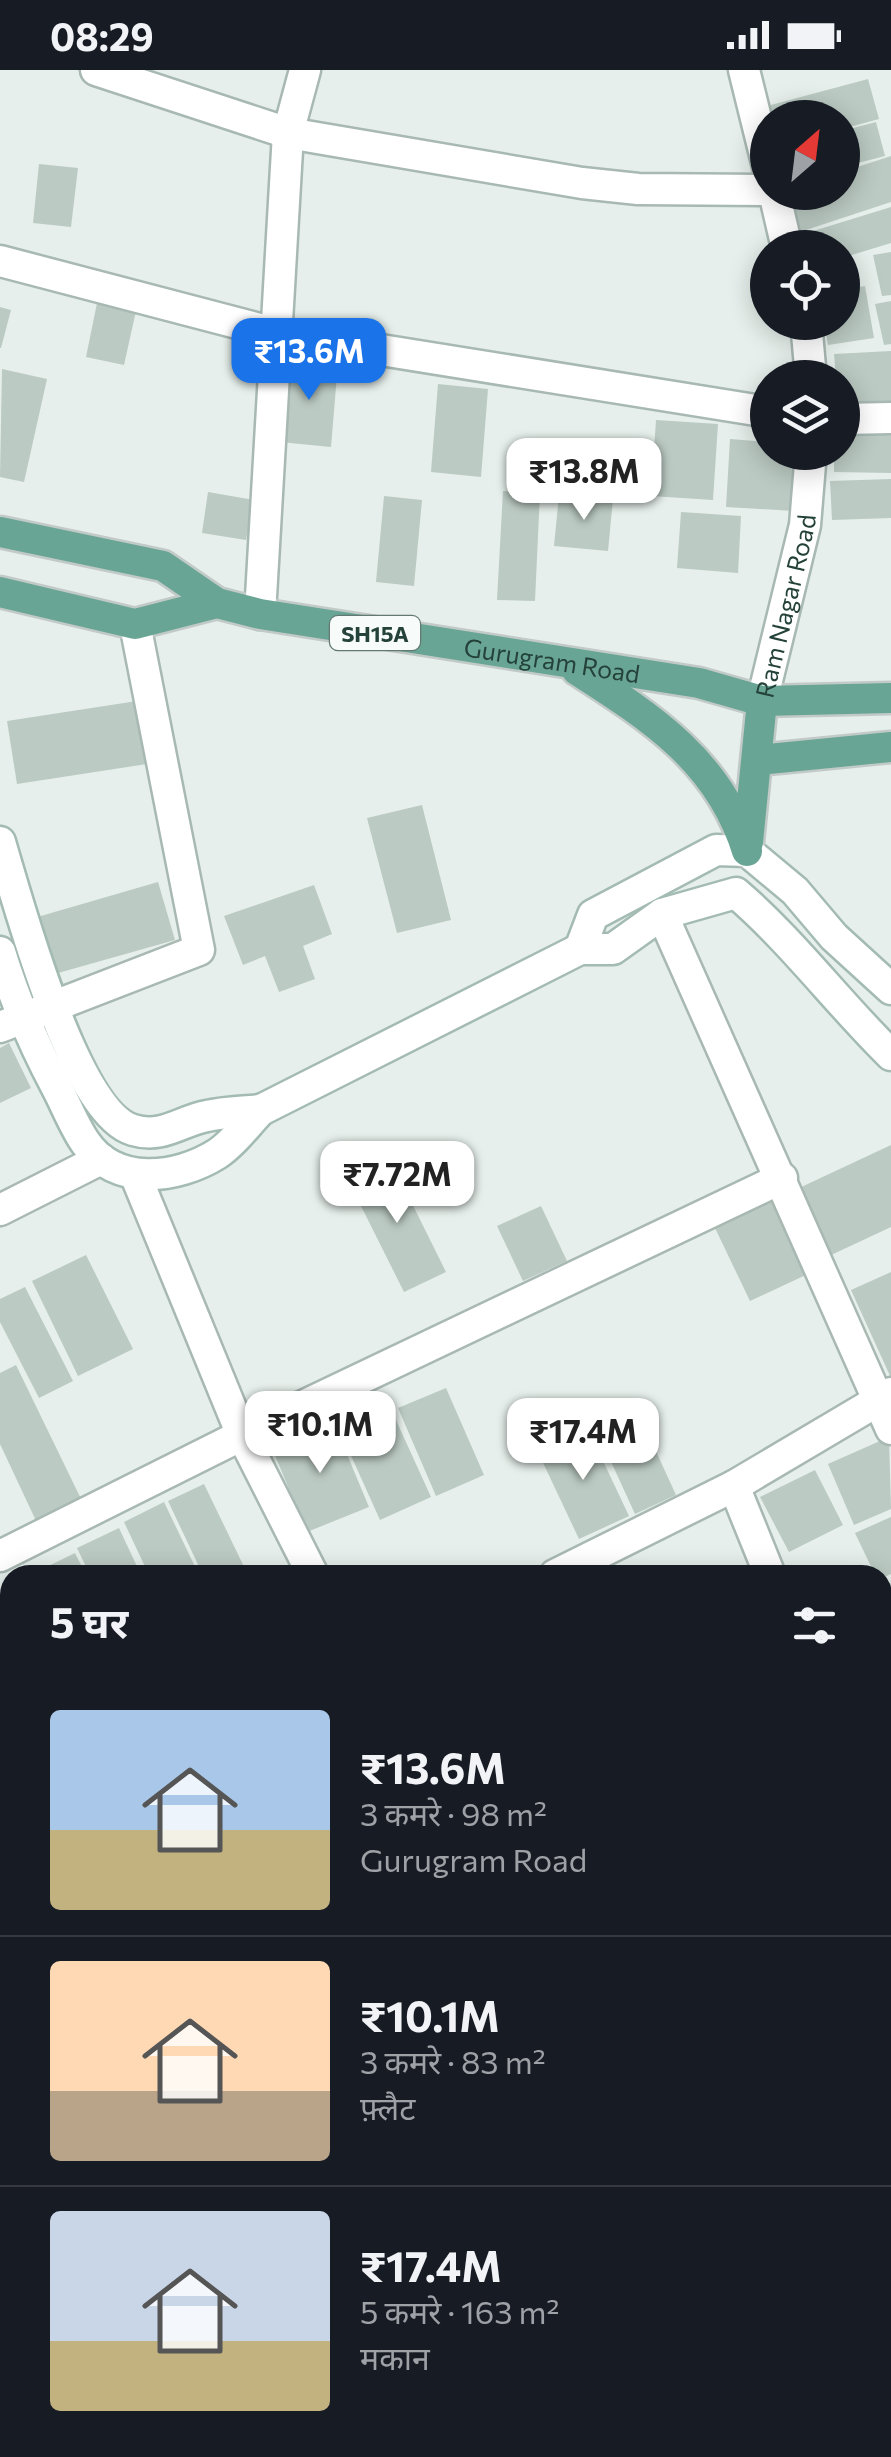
<!DOCTYPE html>
<html lang="hi">
<head>
<meta charset="utf-8">
<style>
	:root { --surface:#171b24; --page:#20242c; --text:#f1f3f6; --muted:#9ea1a6; --line:#363941; --accent:#1a73e8 }
	body { margin:0; font-family:Commissioner,"Noto Sans Devanagari",sans-serif; background:var(--page); color:var(--text); height:100vh; display:flex; flex-direction:column; font-size:38px; white-space:nowrap }
	* { box-sizing:border-box; margin:0 }
	p { font-size:32px; color:var(--muted) }
	.icon { flex:none; width:55px; height:55px; fill:none; stroke:currentColor; stroke-width:2; stroke-linecap:round; stroke-linejoin:round }
	.map { position:relative; flex:1; overflow:hidden }
	.drawer { position:absolute; left:0px; top:1495px; width:892px; height:892px; display:flex; flex-direction:column; background:var(--surface); border-radius:30px 30px 0 0; box-shadow:0 5px 25px #0003 }
	.drawer>* { flex:none }
	.needle { width:65px; rotate:28deg }
	.controls { position:absolute; left:750px; top:30px; display:grid; gap:20px }
	.controls a { display:grid; place-items:center; width:110px; height:110px; border-radius:50%; background:var(--surface); box-shadow:0 5px 25px #0003; font-size:50px }
	.price { position:absolute; translate:-50% -85px; padding:0 22px; border-radius:20px; background:#fff; color:#222; font-size:32px; line-height:65px; filter:drop-shadow(0 2px 5px #0008) }
	.price::after { content:''; position:absolute; left:50%; top:60px; width:30px; height:22px; margin-left:-15px; background:inherit; clip-path:polygon(0 0,100% 0,50% 100%) }
	.price.selected { background:var(--accent); color:#fff }
	ul { padding:0; list-style:none }
	li { display:flex; align-items:center; gap:30px; height:250px; padding:0 50px }
	li+li { border-top:2px solid var(--line) }
	li span { display:grid; place-items:center; flex:none; width:280px; height:200px; border-radius:10px; color:#555 }
	li>.icon { margin-inline-start:auto }
	span .icon { width:120px; height:120px; fill:#fffc; stroke-width:1 }
	li b { font-size:42px }
	h2 { display:flex; justify-content:space-between; align-items:center; height:120px; padding:0 50px; font-size:42px }
	.status { display:flex; justify-content:space-between; align-items:center; height:70px; padding:0 50px; background:var(--surface); direction:ltr }
	.status svg { height:28px; fill:currentColor }
	.map>svg:first-child { display:block }
</style>
</head>
<body>
<div class="status"><b>08:29</b><svg viewBox="0 0 49 12"><path d="M0 12V9h3v3zM5 12V6h3v6zM10 12V3h3v9zM15 12V0h3v12zM26 1h20v11H26zM47 4h2v5h-2z"/></svg></div>
<div class="map">
<svg width="891" height="2387" viewBox="0 0 891 2387">
	<rect width="100%" height="100%" fill="#e6efeb"/>
	<g fill="#bbcac3">
		<path d="M868 9 879 49 842 59V48H770L767 36Z"/>
		<path d="M876 52 885 86 842 97V61Z"/>
		<path d="M891 86V132L800 162 787 122H842V102Z"/>
		<path d="M39 94 78 98 71 157 33 153Z"/>
		<path d="M891 137V173L842 188V178H815L810 162Z"/>
		<path d="M891 182V225L882 226 873 185Z"/>
		<path d="M865 216 874 268 828 275 824 252H842V220Z"/>
		<path d="M891 231V274L884 275 875 234Z"/>
		<path d="M97 233 136 241 124 295 86 287Z"/>
		<path d="M0 237 11 240 1 278H0Z"/>
		<path d="M891 281V342L842 345V308H836L834 284Z"/>
		<path d="M288 288 338 293 331 377 280 372Z"/>
		<path d="M2 299 47 309 24 412 0 407Z"/>
		<path d="M438 314 488 319 481 407 431 402Z"/>
		<path d="M656 350 718 354 713 430 651 426Z"/>
		<path d="M842 364H891V403L834 402V382H842Z"/>
		<path d="M730 369 768 372V382H797L794 441 726 437Z"/>
		<path d="M891 409V448L832 450 830 411Z"/>
		<path d="M503 421 540 423 535 531 497 530Z"/>
		<path d="M208 422 254 430 246 470 202 463Z"/>
		<path d="M559 425 613 429 608 481 554 476Z"/>
		<path d="M384 426 422 430 414 516 376 512Z"/>
		<path d="M681 442 741 446 738 503 677 498Z"/>
		<path d="M137 631 147 694 17 714 7 651Z"/>
		<path d="M422 735 451 850 397 863 367 748Z"/>
		<path d="M158 812 175 870 44 907 27 850Z"/>
		<path d="M314 815 332 864 303 876 315 909 279 922 265 886 243 895 224 846Z"/>
		<path d="M9 973 31 1018 0 1033V978Z"/>
		<path d="M891 1075V1157L829 1186 797 1119Z"/>
		<path d="M390 1089 446 1202 404 1222 348 1110Z"/>
		<path d="M775 1130 810 1203 750 1231 715 1158Z"/>
		<path d="M541 1136 567 1191 523 1211 497 1156Z"/>
		<path d="M86 1185 133 1279 78 1306 32 1211Z"/>
		<path d="M891 1202V1308L851 1220Z"/>
		<path d="M25 1217 73 1311 39 1328 0 1252V1229Z"/>
		<path d="M16 1295 83 1433 38 1455 0 1374V1303Z"/>
		<path d="M446 1318 484 1405 436 1426 398 1338Z"/>
		<path d="M395 1348 431 1427 380 1450 344 1370Z"/>
		<path d="M333 1351 369 1437 307 1462 271 1376Z"/>
		<path d="M587 1357 629 1446 579 1469 537 1380Z"/>
		<path d="M649 1366 676 1425 635 1444 608 1385Z"/>
		<path d="M889 1367 891 1439 854 1455 828 1394Z"/>
		<path d="M815 1400 843 1455 789 1482 760 1427Z"/>
		<path d="M204 1414 248 1505H203L168 1431Z"/>
		<path d="M164 1432 199 1505H149L124 1452Z"/>
		<path d="M891 1447V1504L882 1508 875 1505 855 1463Z"/>
		<path d="M119 1458 141 1505H90L77 1478Z"/>
		<path d="M75 1483 86 1505H30Z"/>
		<path d="M891 1513V1552L882 1535V1517Z"/>
		<path d="M10 1531V1570L0 1549V1535Z"/>
		<path d="M0 1567 10 1588V1646L0 1651Z"/>
		<path d="M10 1659V1749L7 1750 0 1735V1664Z"/>
		<path d="M891 1897V2009L882 2013V1901Z"/>
		<path d="M891 2022V2056L882 2036V2026Z"/>
		<path d="M882 2041 891 2061V2137L882 2140Z"/>
		<path d="M6 2049 10 2100 0 2105V2052Z"/>
		<path d="M10 2133V2179L0 2158V2138Z"/>
		<path d="M882 2188 891 2208V2256L882 2259Z"/>
		<path d="M891 2355V2387H889L882 2359Z"/>
		<path d="M7 2369 10 2378 16 2387H0V2372Z"/>
		<path d="M91 2378H122L104 2387H96Z"/>
		<path d="M165 2378H245L250 2387H166L162 2379Z"/>
		<path d="M253 2378H354L359 2387H258Z"/>
		<path d="M357 2378H401L383 2387H362Z"/>
		<path d="M740 2378H808L812 2387H744Z"/>
		<path d="M814 2378H875L879 2387H818Z"/>
	</g>
	<g fill="none" stroke-linecap="round" stroke-linejoin="round">
		<g stroke="#a8b8b2" stroke-width="20">
			<path id="service" d="M882 1871 891 1867"/>
		</g>
		<g stroke="#a8b8b2" stroke-width="35">
			<g id="minor">
				<path d="M96 0 288 63 582 113 638 119 768 120"/>
				<path d="M744 0 768 97"/>
				<path d="M774 122 787 178"/>
				<path d="M0 191 275 263 768 342"/>
				<path d="M806 252 811 308"/>
				<path d="M842 349 891 348"/>
				<path d="M260 544 288 63 305 0"/>
				<path id="s1" d="M762 631 805 455 811 382"/>
				<path d="M662 844 891 1359"/>
				<path d="M0 957 199 880 135 554"/>
				<path d="M135 1104 242 1365 313 1505"/>
				<path d="M734 1416 770 1505"/>
				<path d="M0 1486 242 1365 782 1108"/>
				<path d="M555 1505 734 1416 891 1323"/>
				<path d="M0 1775 10 1770"/>
				<path d="M882 1784 891 1805"/>
				<path d="M882 2146 891 2142"/>
				<path d="M0 2221 10 2240"/>
				<path d="M81 2378 86 2387"/>
				<path d="M729 2378 734 2387"/>
				<path d="M393 2387 412 2378"/>
			</g>
		</g>
		<g stroke="#a8b8b2" stroke-width="35">
			<path id="tertiary" d="M0 1140 101 1089"/>
		</g>
		<g stroke="#a3bbb2" stroke-width="35">
			<g id="secondary">
				<path d="M0 772C18 832 74 1043 133 1060 163 1069 180 1051 207 1046 225 1042 243 1042 261 1040"/>
				<path d="M580 879 593 845 716 780 747 781 795 821 834 867 891 919"/>
				<path d="M0 882C15 931 33 973 57 1018 66 1035 74 1056 85 1072 115 1117 177 1109 217 1084 234 1073 247 1054 261 1040L580 879H613L662 844 736 823C793 872 837 932 891 985"/>
			</g>
		</g>
		<g stroke="#c2cac8" stroke-width="35">
			<g id="primary">
				<path id="s2" d="M0 462 163 496 217 533 260 544 699 613 762 631 891 628"/>
				<path d="M0 522 135 554 217 533"/>
				<path d="M577 600C652 648 720 692 747 781"/>
				<path d="M758 690 891 677"/>
				<path d="M748 772 762 631"/>
			</g>
		</g>
		<use href="#service" stroke="#fff" stroke-width="15"/>
		<use href="#minor" stroke="#fff" stroke-width="30"/>
		<use href="#tertiary" stroke="#fff" stroke-width="30"/>
		<use href="#secondary" stroke="#fff" stroke-width="30"/>
		<use href="#primary" stroke="#69a595" stroke-width="30"/>
	</g>
	<g text-anchor="middle" dominant-baseline="central" stroke-width="9" stroke-linejoin="round" paint-order="stroke">
		<rect fill="#f7fbf9" stroke="#637a73" stroke-width="2.5" x="330" y="546" width="90" height="34" rx="8"/>
		<g font-size="22" font-weight="bold" fill="#244239">
			<text x="375" y="563">SH15A</text>
		</g>
		<g font-size="25" fill="#244239" stroke="#f7fbf9">
			<text stroke="none"><textPath href="#s1" startOffset="98">Ram Nagar Road</textPath></text>
			<text stroke="none"><textPath href="#s2" startOffset="572">Gurugram Road</textPath></text>
		</g>
	</g>
</svg>
<div class="controls">
<a><svg class="needle" viewBox="-14 -14 28 28"><path d="M0-13l5 13h-10z" fill="#e53935"/><path d="M0 13l5-13h-10z" fill="#9ea1a6"/></svg></a>
<a><svg class="icon" aria-label="locate" viewBox="0 0 24 24"><circle cx="12" cy="12" r="6"/><path d="M12 2v4M12 18v4M2 12h4M18 12h4"/></svg></a>
<a><svg class="icon" aria-label="layers" viewBox="0 0 24 24"><path d="M12 4l9 5-9 5-9-5zM3 14l9 5 9-5"/></svg></a>
</div>
<b class="price selected" style="left:309px;top:333px">₹13.6M</b>
<b class="price" style="left:584px;top:453px">₹13.8M</b>
<b class="price" style="left:397px;top:1156px">₹7.72M</b>
<b class="price" style="left:320px;top:1406px">₹10.1M</b>
<b class="price" style="left:583px;top:1413px">₹17.4M</b>
<section class="drawer">
<h2>5 घर<svg class="icon" aria-label="filters" viewBox="0 0 24 24"><path d="M4 7h16M4 17h16"/><circle cx="9" cy="7" r="2"/><circle cx="15" cy="17" r="2"/></svg></h2>
<ul>
<li><span style="background:linear-gradient(#a9c7e8 60%,#c2b280 0)"><svg class="icon" aria-label="home" viewBox="0 0 24 24"><path d="M3 11l9-7 9 7M6 9v11h12V9"/></svg></span><div><b>₹13.6M</b><p>3 कमरे · 98 m²</p><p>Gurugram Road</p></div></li>
<li><span style="background:linear-gradient(#ffd9b3 65%,#b9a48a 0)"><svg class="icon" aria-label="home" viewBox="0 0 24 24"><path d="M3 11l9-7 9 7M6 9v11h12V9"/></svg></span><div><b>₹10.1M</b><p>3 कमरे · 83 m²</p><p>फ़्लैट</p></div></li>
<li><span style="background:linear-gradient(#c9d6e8 65%,#c2b280 0)"><svg class="icon" aria-label="home" viewBox="0 0 24 24"><path d="M3 11l9-7 9 7M6 9v11h12V9"/></svg></span><div><b>₹17.4M</b><p>5 कमरे · 163 m²</p><p>मकान</p></div></li>
</ul>
</section>
</div>
</body>
</html>
